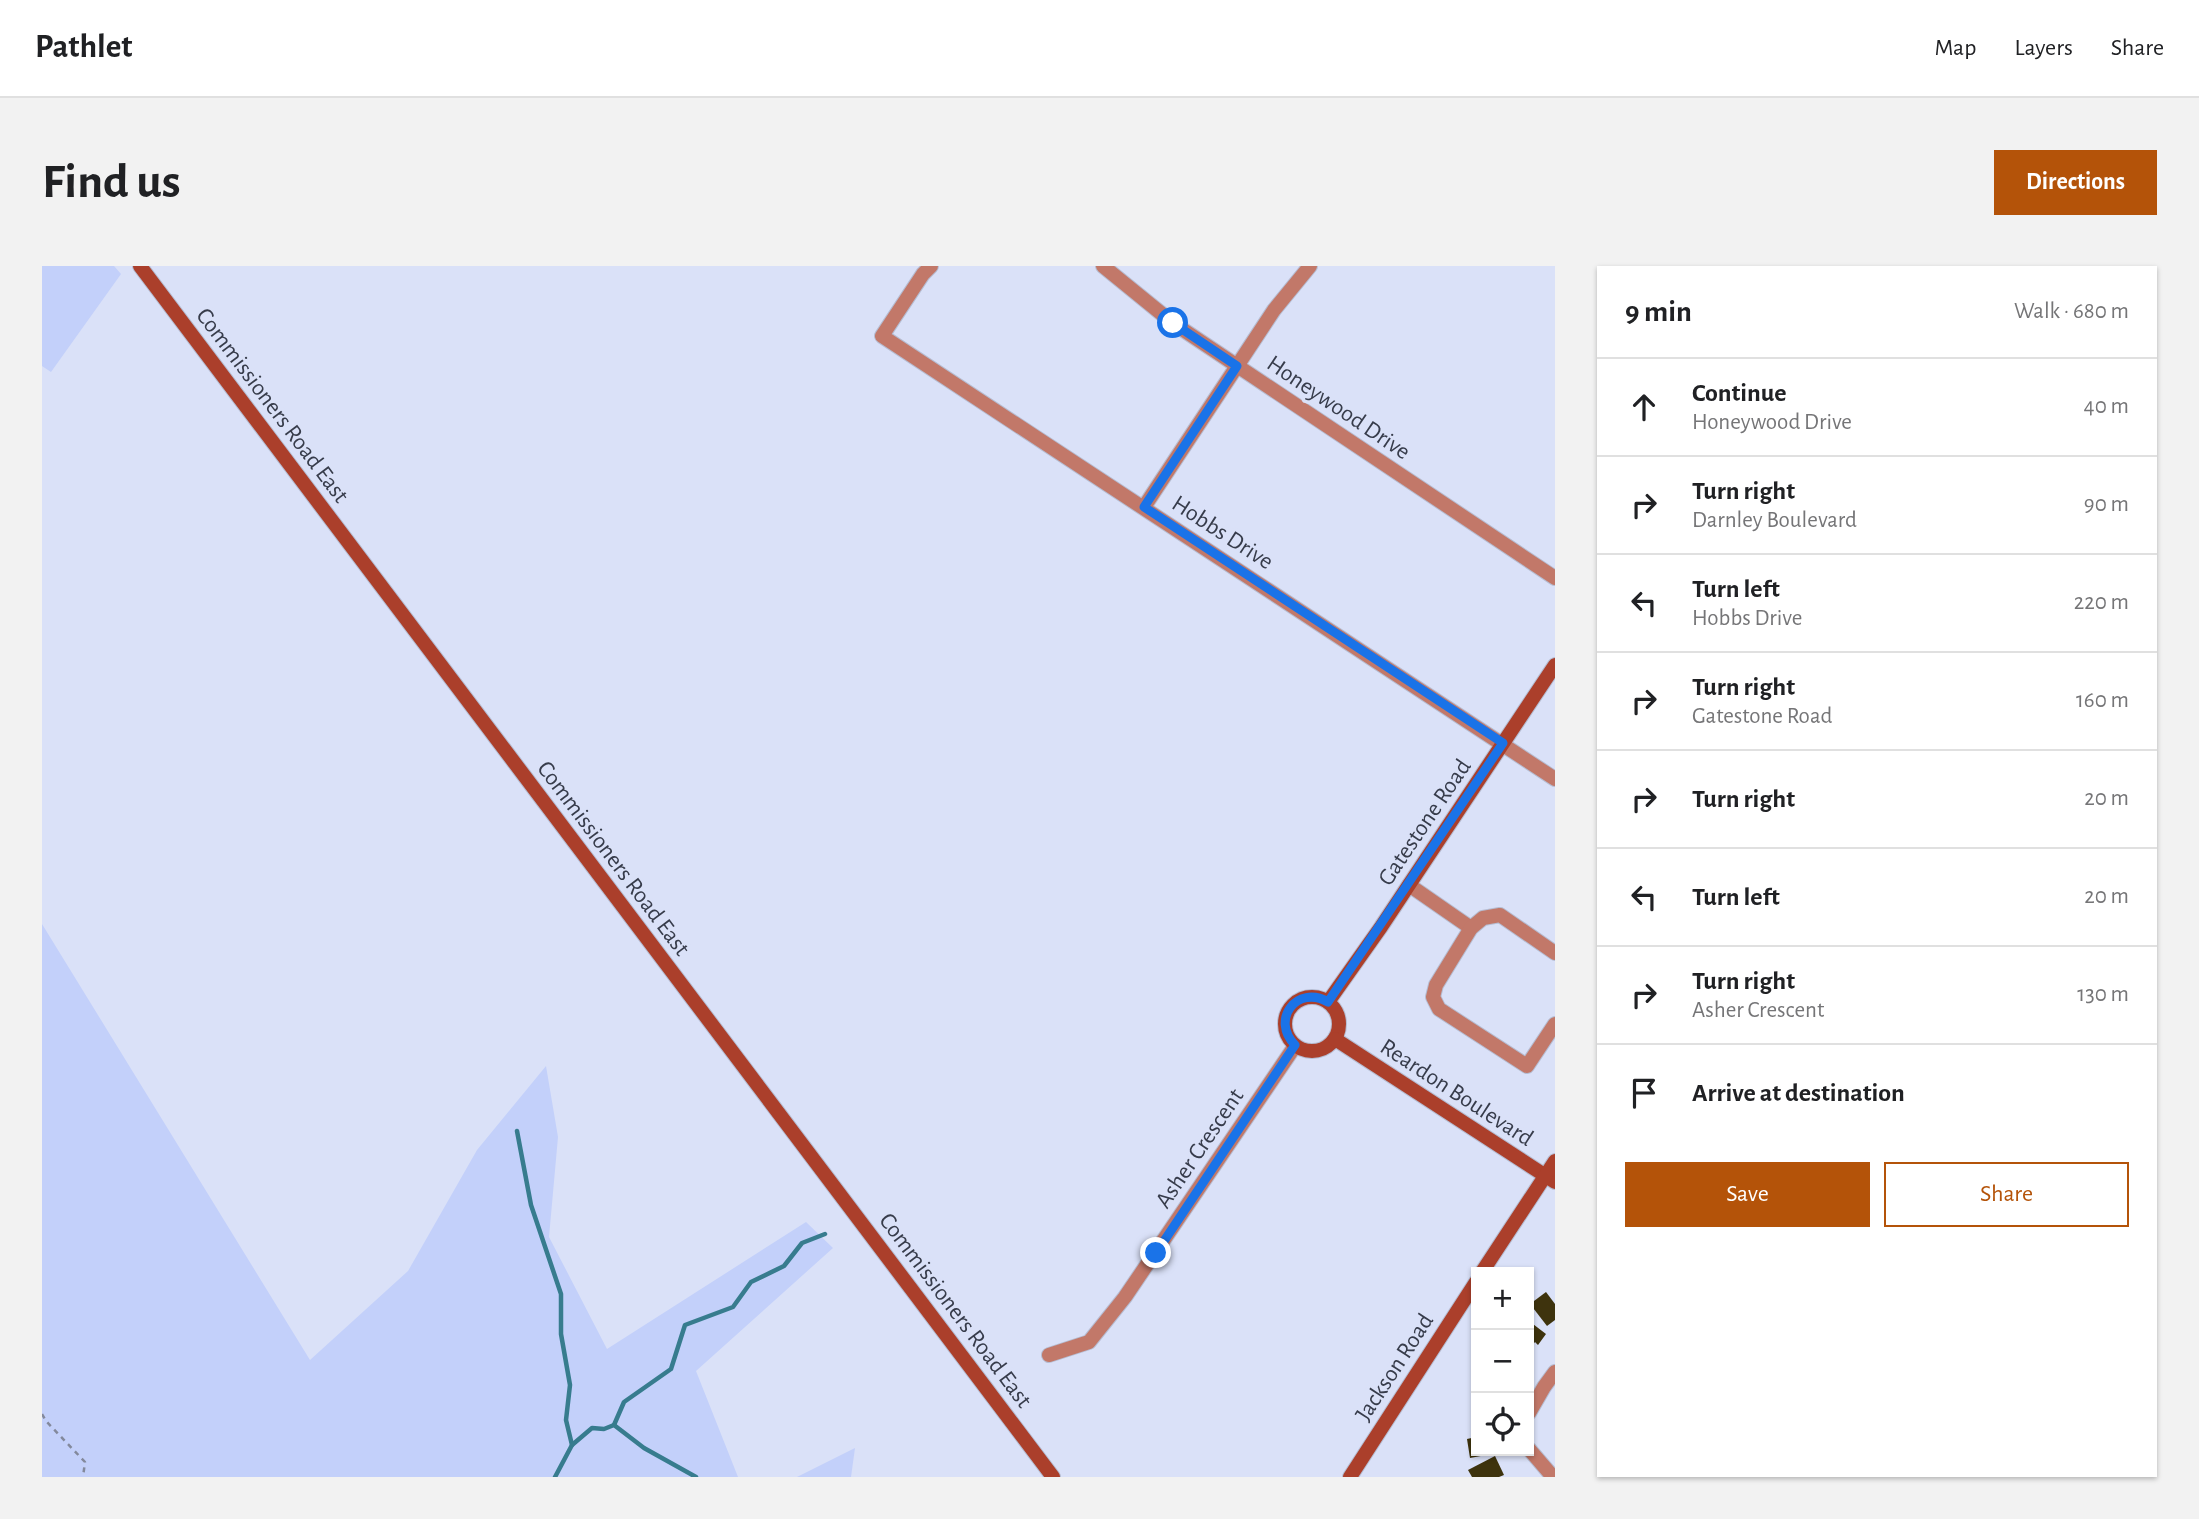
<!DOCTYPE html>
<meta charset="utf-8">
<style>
:root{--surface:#fff;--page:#f2f2f2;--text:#202124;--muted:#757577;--line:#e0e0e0;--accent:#b45309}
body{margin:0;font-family:"Alegreya Sans",sans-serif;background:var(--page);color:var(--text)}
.controls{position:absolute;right:21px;bottom:21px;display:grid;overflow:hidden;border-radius:0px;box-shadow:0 2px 5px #0004}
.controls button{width:63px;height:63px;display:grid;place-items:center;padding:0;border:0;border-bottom:2px solid var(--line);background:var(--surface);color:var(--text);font:35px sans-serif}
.stop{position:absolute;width:21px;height:21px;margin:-16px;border:5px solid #1a73e8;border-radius:50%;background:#fff}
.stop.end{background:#1a73e8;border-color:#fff;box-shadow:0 2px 7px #0008}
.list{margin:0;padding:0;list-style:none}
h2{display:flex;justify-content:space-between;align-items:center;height:91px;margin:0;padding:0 28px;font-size:30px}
h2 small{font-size:23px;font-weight:400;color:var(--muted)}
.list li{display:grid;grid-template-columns:46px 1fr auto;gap:21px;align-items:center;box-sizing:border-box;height:98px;padding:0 28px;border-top:2px solid var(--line)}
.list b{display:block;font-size:26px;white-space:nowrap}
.list p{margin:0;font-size:23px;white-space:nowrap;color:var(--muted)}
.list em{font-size:23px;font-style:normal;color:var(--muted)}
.actions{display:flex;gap:14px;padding:21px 28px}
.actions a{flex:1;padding:16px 0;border:2px solid var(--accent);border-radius:0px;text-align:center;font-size:24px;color:var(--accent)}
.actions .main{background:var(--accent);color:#fff}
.icon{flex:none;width:38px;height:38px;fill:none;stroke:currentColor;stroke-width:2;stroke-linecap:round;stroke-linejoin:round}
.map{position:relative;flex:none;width:1513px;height:1211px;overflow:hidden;border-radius:0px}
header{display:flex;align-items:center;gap:42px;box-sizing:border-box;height:98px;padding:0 35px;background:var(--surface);border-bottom:2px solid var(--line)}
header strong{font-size:33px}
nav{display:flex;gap:38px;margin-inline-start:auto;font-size:24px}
.intro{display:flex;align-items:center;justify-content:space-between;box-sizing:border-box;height:168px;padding:0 42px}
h1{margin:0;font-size:49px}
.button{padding:18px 32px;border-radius:0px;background:var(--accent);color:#fff;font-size:24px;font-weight:700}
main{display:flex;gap:42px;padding:0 42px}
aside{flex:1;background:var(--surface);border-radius:0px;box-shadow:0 2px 5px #0004}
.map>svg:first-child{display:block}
</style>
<header>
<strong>Pathlet</strong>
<nav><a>Map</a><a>Layers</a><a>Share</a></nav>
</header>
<div class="intro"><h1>Find us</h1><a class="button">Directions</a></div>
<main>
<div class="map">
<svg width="1513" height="1211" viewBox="0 0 1513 1211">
<rect width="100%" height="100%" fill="#dae1f8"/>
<g fill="#c3d0fa">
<polygon points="0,0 72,0 79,8 9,106 0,100"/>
<polygon points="0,658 268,1094 366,1005 435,884 504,800 516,871 507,971 565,1083 764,956 791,982 654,1105 696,1211 0,1211"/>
<polygon points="813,1182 809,1211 755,1211"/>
</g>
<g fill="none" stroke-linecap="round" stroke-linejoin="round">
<g stroke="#377c8e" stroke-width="4.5">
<polyline points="475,865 489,939 519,1028 519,1068 528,1119 524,1154 530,1179"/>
<polyline points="572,1159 582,1136 629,1103 643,1059 691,1041 709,1016 742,1000 760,977 783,968"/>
<polyline points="513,1211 530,1179 550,1162 562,1163 572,1159 602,1182 654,1211"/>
</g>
</g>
<g fill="#3e330d">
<polygon points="1504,1026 1513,1038 1513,1054 1505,1060 1488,1038"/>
<polygon points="1487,1055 1504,1068 1496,1079 1493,1076 1489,1081 1487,1080"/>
<polygon points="1434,1171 1434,1185 1455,1185 1455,1187 1428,1192 1425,1173"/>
<polygon points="1453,1190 1462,1209 1457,1211 1430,1211 1426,1204"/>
</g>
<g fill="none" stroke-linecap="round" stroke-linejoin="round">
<defs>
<g id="street">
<polyline points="889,0 881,8 840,70 1513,513"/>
<polyline points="1061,0 1131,57 1513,312"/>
<polyline points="1102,241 1232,44 1268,0"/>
<polyline points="1367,619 1429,662"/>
<polyline points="1513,687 1458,649 1441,652 1429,662 1394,719 1391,731 1397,743 1485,800 1513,758"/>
<polyline points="1007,1089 1047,1076 1083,1031 1253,780"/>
<polyline points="1487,1147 1502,1121 1513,1106"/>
<polyline points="1487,1183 1511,1211"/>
</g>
<g id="secondary">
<polyline points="98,0 1011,1211"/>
<circle cx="1270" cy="758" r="27"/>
<polyline points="1286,736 1339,661 1513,399"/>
<polyline points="1293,773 1513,916"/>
<polyline points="1440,1006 1513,895"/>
<polyline points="1308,1211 1434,1016"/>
</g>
</defs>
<use href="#street" stroke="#b6bdd2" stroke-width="16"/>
<use href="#secondary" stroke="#b6bdd2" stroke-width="16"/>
<polyline stroke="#83899c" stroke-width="2.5" stroke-dasharray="5 5" stroke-linecap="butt" points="0,1148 4,1155 43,1196 41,1211"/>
<use href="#street" stroke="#c27869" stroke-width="14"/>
<use href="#secondary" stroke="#ab3f2b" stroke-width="14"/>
</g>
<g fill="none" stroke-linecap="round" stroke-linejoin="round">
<path stroke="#1a73e8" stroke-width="9" d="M1114,987L1253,779C1228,754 1255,718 1286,736L1461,477L1102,241L1195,100L1131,57"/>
</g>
<g text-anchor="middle" stroke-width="7" stroke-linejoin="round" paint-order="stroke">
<g font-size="24" fill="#373c4b" stroke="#dae1f8">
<text transform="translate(231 139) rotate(53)" y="8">Commissioners Road East</text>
<text transform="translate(1297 141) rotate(34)" y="8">Honeywood Drive</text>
<text transform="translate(1181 266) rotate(33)" y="8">Hobbs Drive</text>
<text transform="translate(1382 556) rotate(-56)" y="8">Gatestone Road</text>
<text transform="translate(572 592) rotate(53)" y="8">Commissioners Road East</text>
<text transform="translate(1415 826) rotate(33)" y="8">Reardon Boulevard</text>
<text transform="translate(1157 882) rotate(-56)" y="8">Asher Crescent</text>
<text transform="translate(914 1044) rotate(53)" y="8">Commissioners Road East</text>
<text transform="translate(1352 1101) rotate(-57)" y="8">Jackson Road</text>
</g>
</g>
</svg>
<div class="controls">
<button>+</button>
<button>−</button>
<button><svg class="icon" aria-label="locate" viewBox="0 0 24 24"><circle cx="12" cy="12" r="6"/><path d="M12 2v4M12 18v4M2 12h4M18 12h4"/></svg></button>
</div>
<div class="stop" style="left:1131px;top:57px"></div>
<div class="stop end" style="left:1114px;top:987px"></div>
</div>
<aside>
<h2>9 min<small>Walk · 680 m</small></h2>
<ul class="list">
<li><svg class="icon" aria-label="ahead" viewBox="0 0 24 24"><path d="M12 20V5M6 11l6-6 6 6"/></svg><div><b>Continue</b><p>Honeywood Drive</p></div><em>40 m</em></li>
<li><svg class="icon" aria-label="right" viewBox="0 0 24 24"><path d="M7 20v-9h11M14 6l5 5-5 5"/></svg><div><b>Turn right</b><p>Darnley Boulevard</p></div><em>90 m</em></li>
<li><svg class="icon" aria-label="left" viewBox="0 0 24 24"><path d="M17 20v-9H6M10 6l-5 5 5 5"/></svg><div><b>Turn left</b><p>Hobbs Drive</p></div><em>220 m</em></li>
<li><svg class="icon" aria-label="right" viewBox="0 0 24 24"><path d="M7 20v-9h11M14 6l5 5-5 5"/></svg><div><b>Turn right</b><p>Gatestone Road</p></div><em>160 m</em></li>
<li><svg class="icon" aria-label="right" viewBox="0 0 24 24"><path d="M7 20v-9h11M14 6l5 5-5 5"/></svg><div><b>Turn right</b></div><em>20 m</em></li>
<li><svg class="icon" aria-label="left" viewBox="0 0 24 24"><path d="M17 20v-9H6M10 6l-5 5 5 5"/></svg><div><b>Turn left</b></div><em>20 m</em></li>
<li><svg class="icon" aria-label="right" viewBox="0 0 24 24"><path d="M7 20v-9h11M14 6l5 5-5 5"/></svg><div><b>Turn right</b><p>Asher Crescent</p></div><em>130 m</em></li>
<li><svg class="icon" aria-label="arrive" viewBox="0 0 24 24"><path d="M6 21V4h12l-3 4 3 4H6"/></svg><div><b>Arrive at destination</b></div></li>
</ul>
<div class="actions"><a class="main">Save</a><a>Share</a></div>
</aside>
</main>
